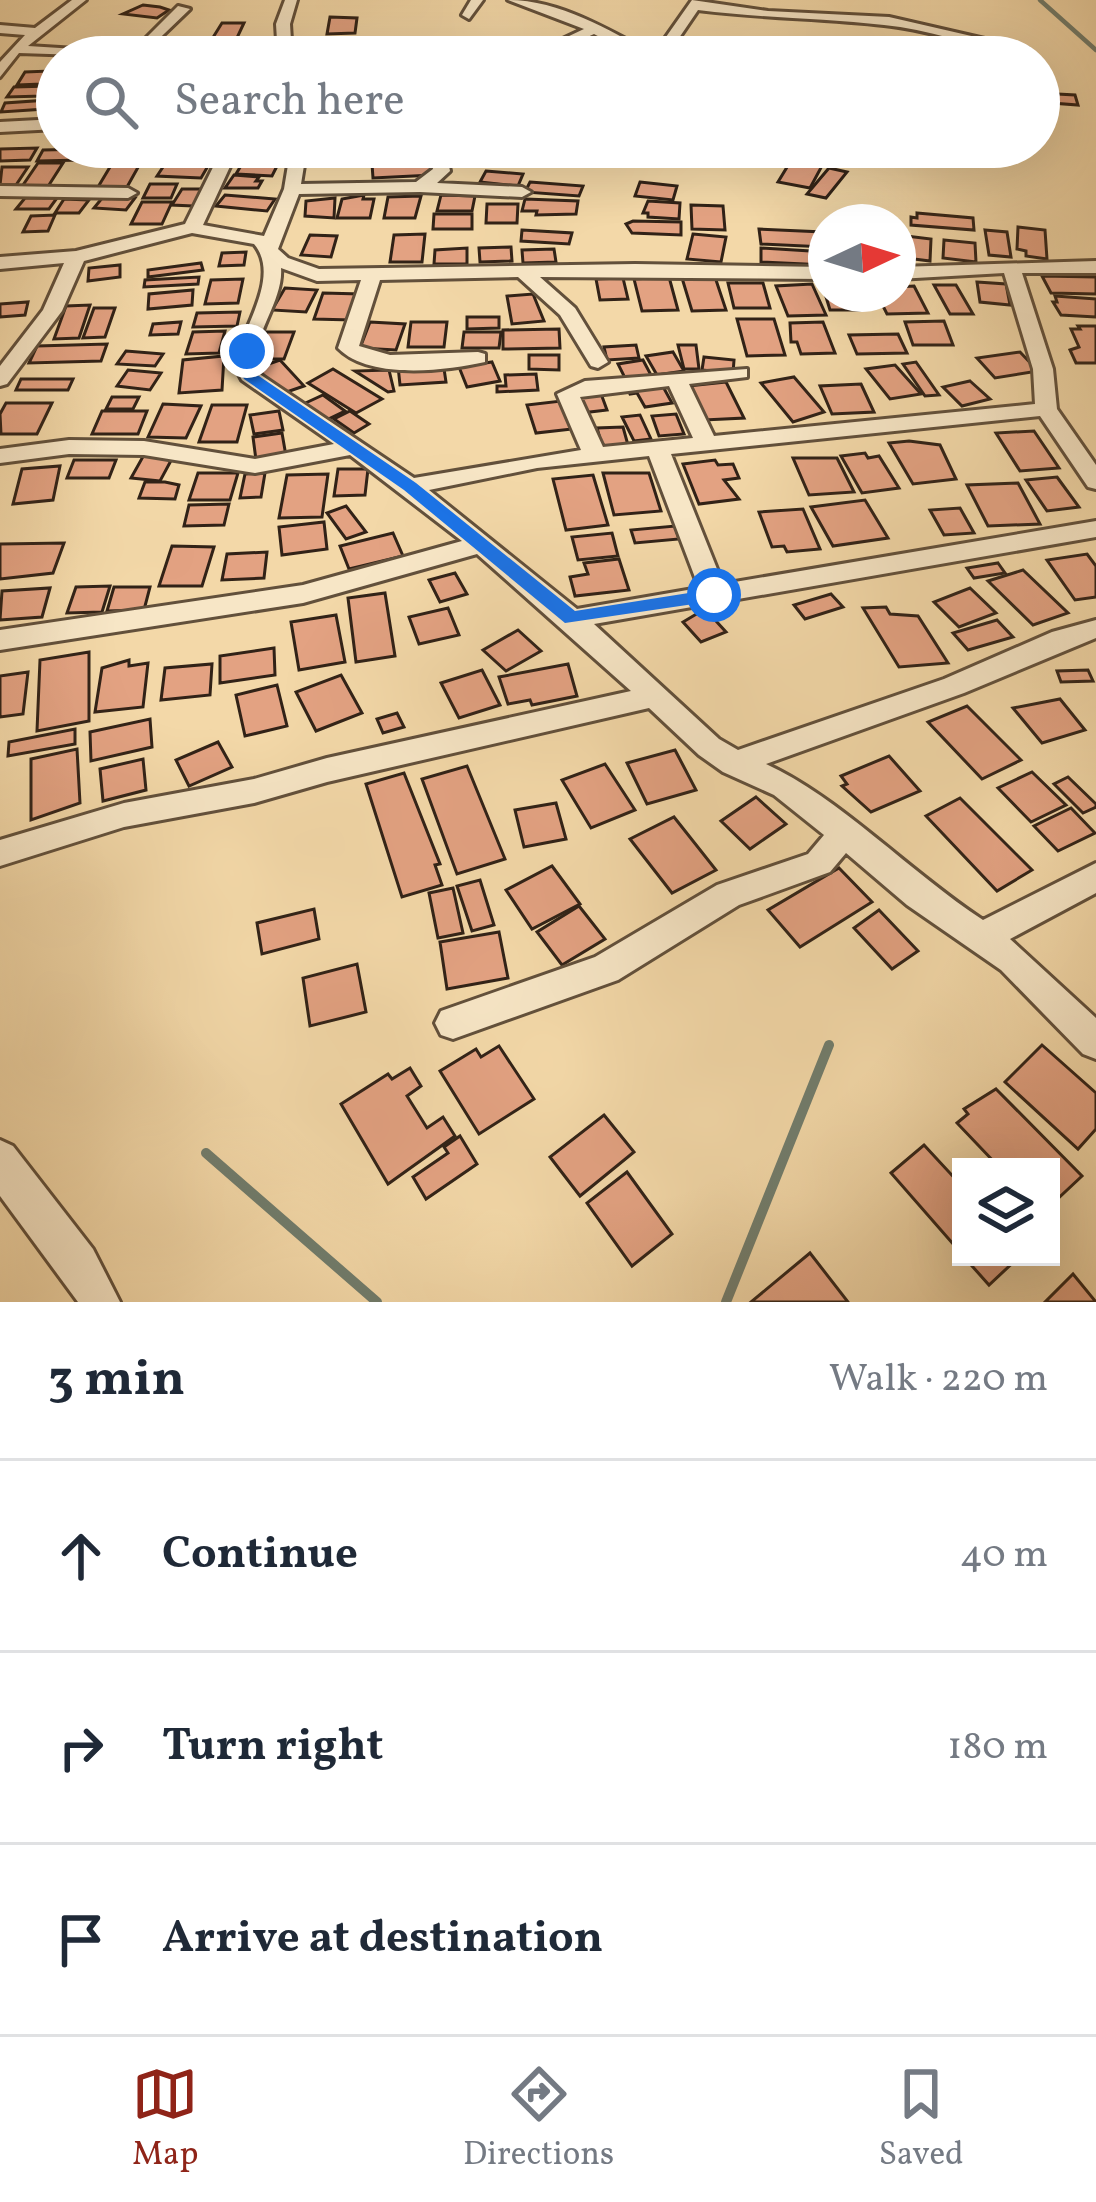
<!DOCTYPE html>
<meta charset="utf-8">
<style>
:root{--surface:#fff;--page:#f6f6f7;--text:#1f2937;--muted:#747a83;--line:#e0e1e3;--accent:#8f2418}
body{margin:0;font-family:Vollkorn,serif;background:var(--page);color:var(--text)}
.controls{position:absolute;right:36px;bottom:36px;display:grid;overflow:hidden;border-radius:0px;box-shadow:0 12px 48px #0002}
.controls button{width:108px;height:108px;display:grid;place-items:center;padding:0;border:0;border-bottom:3px solid var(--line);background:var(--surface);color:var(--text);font:60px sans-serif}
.compass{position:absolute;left:808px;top:204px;width:108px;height:108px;border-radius:50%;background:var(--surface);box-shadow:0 12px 48px #0002;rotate:86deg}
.stop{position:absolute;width:36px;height:36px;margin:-27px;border:9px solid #1a73e8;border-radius:50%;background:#fff}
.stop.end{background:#1a73e8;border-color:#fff;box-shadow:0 3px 12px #0008}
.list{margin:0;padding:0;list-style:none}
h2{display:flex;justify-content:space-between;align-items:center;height:156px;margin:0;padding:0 48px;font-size:51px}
h2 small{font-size:39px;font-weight:400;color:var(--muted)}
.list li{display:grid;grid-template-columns:78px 1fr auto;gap:36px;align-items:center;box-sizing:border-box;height:192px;padding:0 48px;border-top:3px solid var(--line)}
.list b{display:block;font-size:45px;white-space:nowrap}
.list em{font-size:39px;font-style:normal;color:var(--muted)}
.icon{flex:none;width:66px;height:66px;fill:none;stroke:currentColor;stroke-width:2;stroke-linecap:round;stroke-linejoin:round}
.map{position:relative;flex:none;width:1096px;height:1302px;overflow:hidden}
.search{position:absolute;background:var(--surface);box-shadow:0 12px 48px #0002;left:36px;right:36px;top:36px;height:132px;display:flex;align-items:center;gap:30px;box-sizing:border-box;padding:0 42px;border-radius:66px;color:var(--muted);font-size:45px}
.sheet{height:732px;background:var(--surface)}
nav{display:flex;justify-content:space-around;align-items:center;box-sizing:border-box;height:168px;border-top:3px solid var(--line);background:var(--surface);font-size:33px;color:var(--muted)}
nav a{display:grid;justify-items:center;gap:6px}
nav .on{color:var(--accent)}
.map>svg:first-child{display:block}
</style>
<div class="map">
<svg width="1096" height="1302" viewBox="0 0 1096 1302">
<rect width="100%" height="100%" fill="#f3d8a8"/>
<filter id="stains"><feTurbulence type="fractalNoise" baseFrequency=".00167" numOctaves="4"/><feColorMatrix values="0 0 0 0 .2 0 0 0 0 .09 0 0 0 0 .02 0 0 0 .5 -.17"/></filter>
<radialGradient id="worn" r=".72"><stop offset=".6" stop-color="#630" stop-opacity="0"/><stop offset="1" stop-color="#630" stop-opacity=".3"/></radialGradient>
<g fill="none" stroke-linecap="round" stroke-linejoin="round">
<polyline stroke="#717d6d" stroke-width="4.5" points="1040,0 1096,50"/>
<g stroke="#717d6d" stroke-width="10">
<polyline points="206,1153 377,1302"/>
<polyline points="726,1302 829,1045"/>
</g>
</g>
<g fill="#e3a282" stroke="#312217" stroke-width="3">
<polygon points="143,5 160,7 169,10 157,18 123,14"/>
<polygon points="330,17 357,18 355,33 327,34"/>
<polygon points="222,23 244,23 236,40 212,39"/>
<polygon points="576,42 611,49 600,57 565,49"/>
<polygon points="864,48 907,51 907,57 864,57"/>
<polygon points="49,71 42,84 17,85 25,72"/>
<polygon points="50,86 43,96 7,97 14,87"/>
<polygon points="1039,93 1075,95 1078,105 1039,102"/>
<polygon points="49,100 45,109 1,112 5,103"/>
<polygon points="169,147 211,147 203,157 163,155"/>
<polygon points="371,147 427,147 427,158 370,159"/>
<polygon points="37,148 30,160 0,161 0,149"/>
<polygon points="88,149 83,160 37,161 43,150"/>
<polygon points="792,159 823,164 810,188 778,182"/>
<polygon points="431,161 433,175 373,178 372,164"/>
<polygon points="113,162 141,162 127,187 98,187"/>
<polygon points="38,163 63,163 47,188 21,188"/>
<polygon points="165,164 208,166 201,178 157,176"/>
<polygon points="242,164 277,166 272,176 236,174"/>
<polygon points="2,167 28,167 16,185 0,185"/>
<polygon points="829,168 847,172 826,198 807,194"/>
<polygon points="486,171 523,174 518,186 480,182"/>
<polygon points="234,175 259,177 256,181 262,181 258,188 225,188"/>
<polygon points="530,182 583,186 579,196 525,192"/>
<polygon points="640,182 677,186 673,200 635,196"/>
<polygon points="150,184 177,184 171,198 143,198"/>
<polygon points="182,189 203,189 193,206 172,205"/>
<polygon points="225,195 275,199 267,211 216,206"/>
<polygon points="364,195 363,199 374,199 370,218 337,218 342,199"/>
<polygon points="441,195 475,196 472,211 437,211"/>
<polygon points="421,196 415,218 384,218 388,197"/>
<polygon points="103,197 135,198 126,210 94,208"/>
<polygon points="25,198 57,198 49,209 16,209"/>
<polygon points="335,198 334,218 305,216 306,201"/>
<polygon points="64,199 89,200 79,213 55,213"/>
<polygon points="525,199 578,201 576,214 536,215 537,211 522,211"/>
<polygon points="648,201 680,203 679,219 648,217 648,213 643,213"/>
<polygon points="142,202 172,202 162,224 131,224"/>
<polygon points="487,204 518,204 517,223 486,223"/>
<polygon points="691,205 723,206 725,230 692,229"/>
<polygon points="917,213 973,218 974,230 911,225 911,217 917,218"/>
<polygon points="434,214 472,214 472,229 433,229"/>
<polygon points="55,215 48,231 23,232 31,216"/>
<polygon points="633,221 681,222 681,235 632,233 626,224"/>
<polygon points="1018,227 1045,230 1047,259 1026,256 1026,251 1017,249"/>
<polygon points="759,229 823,232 825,247 761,244"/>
<polygon points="522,230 572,233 569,244 521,241"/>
<polygon points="985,230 1007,232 1011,257 989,255"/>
<polygon points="425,234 422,262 390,262 394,235"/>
<polygon points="693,234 726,237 721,262 687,259"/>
<polygon points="310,235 337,236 331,257 301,255"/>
<polygon points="898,235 931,239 930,261 898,257"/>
<polygon points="944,240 975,243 976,262 943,258"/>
<polygon points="511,247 512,261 480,262 479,248"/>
<polygon points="467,248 467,264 434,264 435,250"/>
<polygon points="761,248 826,252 826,265 761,262"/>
<polygon points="554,249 556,262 523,263 522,250"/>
<polygon points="246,252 244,265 219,266 222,253"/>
<polygon points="201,263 203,270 148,277 148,270"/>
<polygon points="120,265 120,277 88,281 89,268"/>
<polygon points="1042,276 1096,277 1096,294 1051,293"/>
<polygon points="199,277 198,284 144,287 145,280"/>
<polygon points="669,277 678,310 642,311 634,279"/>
<polygon points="715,277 726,310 692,311 682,278"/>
<polygon points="623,278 628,299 600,300 596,279"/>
<polygon points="243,279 238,303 205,304 211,280"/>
<polygon points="977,282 1006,284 1010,305 980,302"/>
<polygon points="728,283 763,283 770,308 734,308"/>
<polygon points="812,284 826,315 788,316 776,286"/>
<polygon points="934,285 956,285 973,314 950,314"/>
<polygon points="914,286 928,313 887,314 877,294 898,294 898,287"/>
<polygon points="823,287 826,294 855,294 860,310 830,310"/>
<polygon points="285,288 317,290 306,312 272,310"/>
<polygon points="193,290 192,305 148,309 149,294"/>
<polygon points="323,293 360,294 352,320 314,319"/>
<polygon points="533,294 544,321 512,324 507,296"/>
<polygon points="1055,296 1096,299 1096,317 1061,315 1053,302 1057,302"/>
<polygon points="28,302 25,315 0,317 0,304"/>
<polygon points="90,305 79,338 54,339 66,306"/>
<polygon points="94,308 115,308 105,337 83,338"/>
<polygon points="240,312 237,326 193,327 197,313"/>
<polygon points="467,317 499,317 499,328 467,329"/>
<polygon points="737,319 774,319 785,355 747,356"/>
<polygon points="944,321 953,345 913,345 905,322"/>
<polygon points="181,322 178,334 150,335 153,324"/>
<polygon points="370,322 405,324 396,350 360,348"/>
<polygon points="411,322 447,322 444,347 408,347"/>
<polygon points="823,322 835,353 801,354 797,342 791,342 790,323"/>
<polygon points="1078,326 1096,326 1096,363 1076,363 1070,350 1079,347 1071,329 1080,329"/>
<polygon points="559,329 560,348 503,349 503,330"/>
<polygon points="225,331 219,353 186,354 193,332"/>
<polygon points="267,332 294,332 284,359 256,359"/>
<polygon points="464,332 501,332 499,348 462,348"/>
<polygon points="898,334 907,353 857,354 849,335"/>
<polygon points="107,344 101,361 29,363 37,346"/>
<polygon points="636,345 639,358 607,360 604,347"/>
<polygon points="678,345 696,345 699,369 684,369"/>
<polygon points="126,351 163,354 155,366 117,364"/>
<polygon points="673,352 684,371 657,375 646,356"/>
<polygon points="1020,352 1038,371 995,378 977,358"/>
<polygon points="529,355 559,355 559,370 529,369"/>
<polygon points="224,356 222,390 179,393 183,360"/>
<polygon points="704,357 734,360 733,373 702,370"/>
<polygon points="280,360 304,386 281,394 257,368"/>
<polygon points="643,360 652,377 626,380 618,364"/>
<polygon points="443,362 446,382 400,385 398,366"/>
<polygon points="492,362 500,381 467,387 459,367"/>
<polygon points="916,362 939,395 925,396 903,364"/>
<polygon points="895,365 921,394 890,399 866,369"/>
<polygon points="333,369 382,399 356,413 308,383"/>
<polygon points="128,370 161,373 150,390 117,386"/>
<polygon points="389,370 394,391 388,392 355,371"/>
<polygon points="536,374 538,390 497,392 497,386 506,386 505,375"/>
<polygon points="794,377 824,412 793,422 761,383"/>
<polygon points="21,379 73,379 68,390 16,390"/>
<polygon points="970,381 990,399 962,406 943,387"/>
<polygon points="726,382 744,418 704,420 688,386"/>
<polygon points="661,383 672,403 645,407 637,393 630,394 627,388"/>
<polygon points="861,384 874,412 832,414 820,386"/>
<polygon points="600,391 607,410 581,413 574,394"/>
<polygon points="323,395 345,411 320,423 299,406"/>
<polygon points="112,397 139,397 133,409 106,409"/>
<polygon points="561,401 572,429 536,433 527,405"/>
<polygon points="6,403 52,403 37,434 1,434 0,414"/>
<polygon points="163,404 201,406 186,438 148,437"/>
<polygon points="212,405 247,405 237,442 199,442"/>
<polygon points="102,411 147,411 138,434 92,434"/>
<polygon points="279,411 283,430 254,434 250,415"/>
<polygon points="350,411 369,424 354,433 334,419"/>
<polygon points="676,414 684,434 659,436 652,416"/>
<polygon points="640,415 651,439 634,441 622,417"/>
<polygon points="623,427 628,445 595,447 593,436 599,435 597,428"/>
<polygon points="1034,431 1059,468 1020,471 996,433"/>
<polygon points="282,433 286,456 256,460 253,437"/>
<polygon points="909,441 940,445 956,479 913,484 889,443"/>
<polygon points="145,453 174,455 160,481 131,478"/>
<polygon points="865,453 868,458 879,456 899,488 862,493 841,456"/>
<polygon points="793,458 837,458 854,492 809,495"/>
<polygon points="74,460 116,460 109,478 67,478"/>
<polygon points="715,460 718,465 733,464 739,478 724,480 739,499 699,504 683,464"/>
<polygon points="60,466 53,500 13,504 22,469"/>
<polygon points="338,469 368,469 365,495 334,496"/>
<polygon points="198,473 238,473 230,500 189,500"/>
<polygon points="265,473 261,497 240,498 245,474"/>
<polygon points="603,473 649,473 661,511 614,515"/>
<polygon points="328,474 322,517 279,518 287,475"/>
<polygon points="593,475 608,525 566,530 553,479"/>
<polygon points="1057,477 1079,507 1047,511 1026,480"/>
<polygon points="145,482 165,482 179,485 175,499 139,498"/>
<polygon points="1018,483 1040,524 988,526 967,485"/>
<polygon points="865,500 888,538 833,546 811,507"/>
<polygon points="229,504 224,525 184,526 189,505"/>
<polygon points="346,506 366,532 346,539 327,513"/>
<polygon points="960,508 974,533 944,535 930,510"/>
<polygon points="803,509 820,549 787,552 784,546 772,547 759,512"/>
<polygon points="324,522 327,549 282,555 279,527"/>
<polygon points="675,526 679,539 635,543 631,530"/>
<polygon points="393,533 403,556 349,569 340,546"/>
<polygon points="612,533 618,556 578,560 572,537"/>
<polygon points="64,543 53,573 0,579 0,544"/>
<polygon points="172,546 214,547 202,586 159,586"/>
<polygon points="267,552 264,578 222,580 227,554"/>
<polygon points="1087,554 1096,566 1096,597 1075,600 1047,560"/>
<polygon points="619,559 629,590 575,596 570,577 588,574 584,563"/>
<polygon points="998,563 1005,573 974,578 967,568"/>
<polygon points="1023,570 1068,613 1033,625 988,581"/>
<polygon points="455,573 467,594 440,602 429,580"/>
<polygon points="110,586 102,612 67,613 76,587"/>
<polygon points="114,587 150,587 144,610 107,611"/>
<polygon points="50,588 42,617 0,620 2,591"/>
<polygon points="970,588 996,613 959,627 934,602"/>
<polygon points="385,593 395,656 356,662 348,598"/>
<polygon points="831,594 843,607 805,619 794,605"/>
<polygon points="886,607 890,614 918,616 948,663 899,667 863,608"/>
<polygon points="448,608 459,635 419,644 409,617"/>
<polygon points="705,609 726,632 701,642 683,622"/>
<polygon points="336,615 345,662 299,670 291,622"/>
<polygon points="997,620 1013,637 968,650 953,633"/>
<polygon points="518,630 541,651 506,671 483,650"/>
<polygon points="274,648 275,675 220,683 220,656"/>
<polygon points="89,652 89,721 37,731 40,660"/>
<polygon points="129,660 129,666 148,663 143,707 95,712 102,668"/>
<polygon points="212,664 210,695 161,700 165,668"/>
<polygon points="568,664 577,696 532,705 530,700 508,704 499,677"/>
<polygon points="482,670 500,705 459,718 441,683"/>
<polygon points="1088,670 1093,681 1061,682 1057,671"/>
<polygon points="28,672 23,714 0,717 0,676"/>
<polygon points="341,675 362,713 316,731 296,692"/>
<polygon points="277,685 287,726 245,736 236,695"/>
<polygon points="1060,699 1085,730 1042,743 1013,708"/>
<polygon points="967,706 1021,760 982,779 928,722"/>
<polygon points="397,713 404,727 383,733 377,719"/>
<polygon points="150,719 152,747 91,761 90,732"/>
<polygon points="75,729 75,744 8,756 9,742"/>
<polygon points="218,742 232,767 189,786 176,760"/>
<polygon points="77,749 80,803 31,820 31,759"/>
<polygon points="675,750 696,790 647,804 627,763"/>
<polygon points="889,756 920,791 871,812 842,786 847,784 841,776"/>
<polygon points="143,759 146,790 103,801 100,769"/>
<polygon points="605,764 635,810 591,828 562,780"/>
<polygon points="467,766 505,859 457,874 422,779"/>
<polygon points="1032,772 1066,805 1031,822 998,788"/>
<polygon points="404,773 440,864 435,865 442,885 402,897 366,784"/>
<polygon points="1068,777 1096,804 1096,807 1083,813 1054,784"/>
<polygon points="756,797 786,824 750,849 721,821"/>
<polygon points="960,798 1032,870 997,891 926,816"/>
<polygon points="556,803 566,839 524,847 515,810"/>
<polygon points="1071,808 1095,833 1058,851 1034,826"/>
<polygon points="674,817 716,870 672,893 630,839"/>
<polygon points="552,866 580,904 532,929 506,890"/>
<polygon points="839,868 872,902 800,947 768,910"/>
<polygon points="480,880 494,925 472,931 457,886"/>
<polygon points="453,888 463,933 438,938 429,893"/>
<polygon points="579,906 605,939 562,965 537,932"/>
<polygon points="314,909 319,939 262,954 257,923"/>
<polygon points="879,910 918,951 892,969 854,928"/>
<polygon points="499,932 508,978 447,989 440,942"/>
<polygon points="357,964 366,1012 310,1026 303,978"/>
<polygon points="1042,1045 1096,1093 1096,1129 1078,1149 1005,1082"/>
<polygon points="499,1046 534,1099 479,1134 440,1071 476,1049 481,1057"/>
<polygon points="410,1068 421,1086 407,1096 427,1128 443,1117 455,1136 388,1184 341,1104 388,1074 392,1079"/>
<polygon points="996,1089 1082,1176 1051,1205 1051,1167 999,1167 957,1123 968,1114 964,1109"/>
<polygon points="604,1115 634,1152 580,1196 550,1157"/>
<polygon points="460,1136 477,1164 426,1199 413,1177 448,1153 444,1147"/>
<polygon points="924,1145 961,1185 961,1253 891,1173"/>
<polygon points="627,1172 672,1234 632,1266 587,1203"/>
<polygon points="810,1253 848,1302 751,1302"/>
<polygon points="964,1257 1019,1257 989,1285"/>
<polygon points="1073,1274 1096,1302 1045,1302"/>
</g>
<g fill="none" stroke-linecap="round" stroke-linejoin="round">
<defs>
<g id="minor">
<polygon points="72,0 86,0 28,46 124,52 145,39 178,6 190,9 140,57 19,53 0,77 0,62 25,35 0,33 0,25 35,28"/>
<polygon points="285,0 297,0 290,24 292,57 278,57 276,24"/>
<polygon points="471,0 483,0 469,19 462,15"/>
<path d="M508,0C560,0 608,30 654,54L692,0L768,11L889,17L1028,49L1021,53C974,47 928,29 884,25C822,18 760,18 698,10L666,57H638L594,34L555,52L550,45L584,29Z"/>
<polygon points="57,119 57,129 0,132 0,122"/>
<path d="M223,147H239L203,225L264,236L284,189L291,147H307L301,184L416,182L433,169L429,147H445L450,171L437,183L522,187L531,192L522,197L420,192L299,194L278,249L288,258L319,269L635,264L826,267V279L540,277L575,308L608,362L598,368L591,366L560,315L518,277L380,280L359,346L390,355L478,352L485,354V362C445,371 369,380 338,348L361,280L317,281L281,268C284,303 247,340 258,373L414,478L581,450L557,394L585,381L747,369V377L689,384L714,436L1035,404L1033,369L1004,273L898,279V267L1096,261V273H1022L1053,369L1057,409L1096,465V489L1088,487L1040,416L671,454L723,584L1096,521V537L594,624L719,739L738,750L944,679L1052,632L1096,620V638L964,693L766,764C839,797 912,874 983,920L1096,863V893L1010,939L1096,1018V1059L1083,1054L1001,970L907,905L846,853L830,872L739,905L618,980L453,1039L441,1035L435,1023L441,1011L595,957L717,885L808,854L824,835L774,795L723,772L699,755L649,708L327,782L254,803L124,827L0,866V840L124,803L254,779L327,758L631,691L477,554L303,603L0,650V630L303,585L462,541L350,455L255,473L144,455L69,454L0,463V449L69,440L144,441L255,459L334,444L242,380L234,365C241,330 282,277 254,244L192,233L84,261L62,311L7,384L0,386V366L43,310L64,263L0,269V257L76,251L185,224ZM669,386L693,438L603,447L580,397ZM649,456L699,588L577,609L429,490L537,468Z"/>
<polygon points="769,147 799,147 836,158 828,163"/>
<polygon points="0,186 128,188 137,193 128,198 0,196"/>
<polygon points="0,1140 13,1146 93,1249 120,1302 78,1302 0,1196"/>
</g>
</defs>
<use href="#minor" stroke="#62503b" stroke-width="6"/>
<use href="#minor" fill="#f7e6c6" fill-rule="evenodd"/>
</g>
<polygon fill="#1a73e8" points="242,348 255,351 256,374 416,483 575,611 714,589 723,595 714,601 565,623 404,490 244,379 237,365"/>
<rect width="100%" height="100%" filter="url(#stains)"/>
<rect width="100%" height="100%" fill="url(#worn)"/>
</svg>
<div class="controls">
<button><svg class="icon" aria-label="layers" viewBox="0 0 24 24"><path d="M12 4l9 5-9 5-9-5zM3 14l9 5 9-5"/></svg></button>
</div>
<svg class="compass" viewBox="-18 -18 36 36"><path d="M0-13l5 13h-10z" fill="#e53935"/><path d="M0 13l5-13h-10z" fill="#747a83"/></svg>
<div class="stop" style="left:714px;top:595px"></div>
<div class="stop end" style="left:247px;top:351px"></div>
<div class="search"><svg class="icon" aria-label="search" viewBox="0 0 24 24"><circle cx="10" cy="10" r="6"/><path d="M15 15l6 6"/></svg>Search here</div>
</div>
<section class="sheet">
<h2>3 min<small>Walk · 220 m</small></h2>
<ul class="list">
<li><svg class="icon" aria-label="ahead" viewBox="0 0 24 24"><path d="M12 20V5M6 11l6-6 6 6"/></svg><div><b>Continue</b></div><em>40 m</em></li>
<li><svg class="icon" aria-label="right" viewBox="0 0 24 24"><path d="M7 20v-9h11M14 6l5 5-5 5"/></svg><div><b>Turn right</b></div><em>180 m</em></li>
<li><svg class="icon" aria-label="arrive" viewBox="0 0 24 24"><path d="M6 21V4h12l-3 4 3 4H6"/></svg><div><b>Arrive at destination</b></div></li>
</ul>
</section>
<nav>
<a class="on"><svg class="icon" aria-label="map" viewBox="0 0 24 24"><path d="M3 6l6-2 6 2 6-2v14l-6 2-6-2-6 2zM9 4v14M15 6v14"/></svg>Map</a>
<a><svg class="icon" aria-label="directions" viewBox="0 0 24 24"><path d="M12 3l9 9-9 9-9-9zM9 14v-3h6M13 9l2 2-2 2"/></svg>Directions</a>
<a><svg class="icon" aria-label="saved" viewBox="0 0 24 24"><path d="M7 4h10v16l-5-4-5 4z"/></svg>Saved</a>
</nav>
